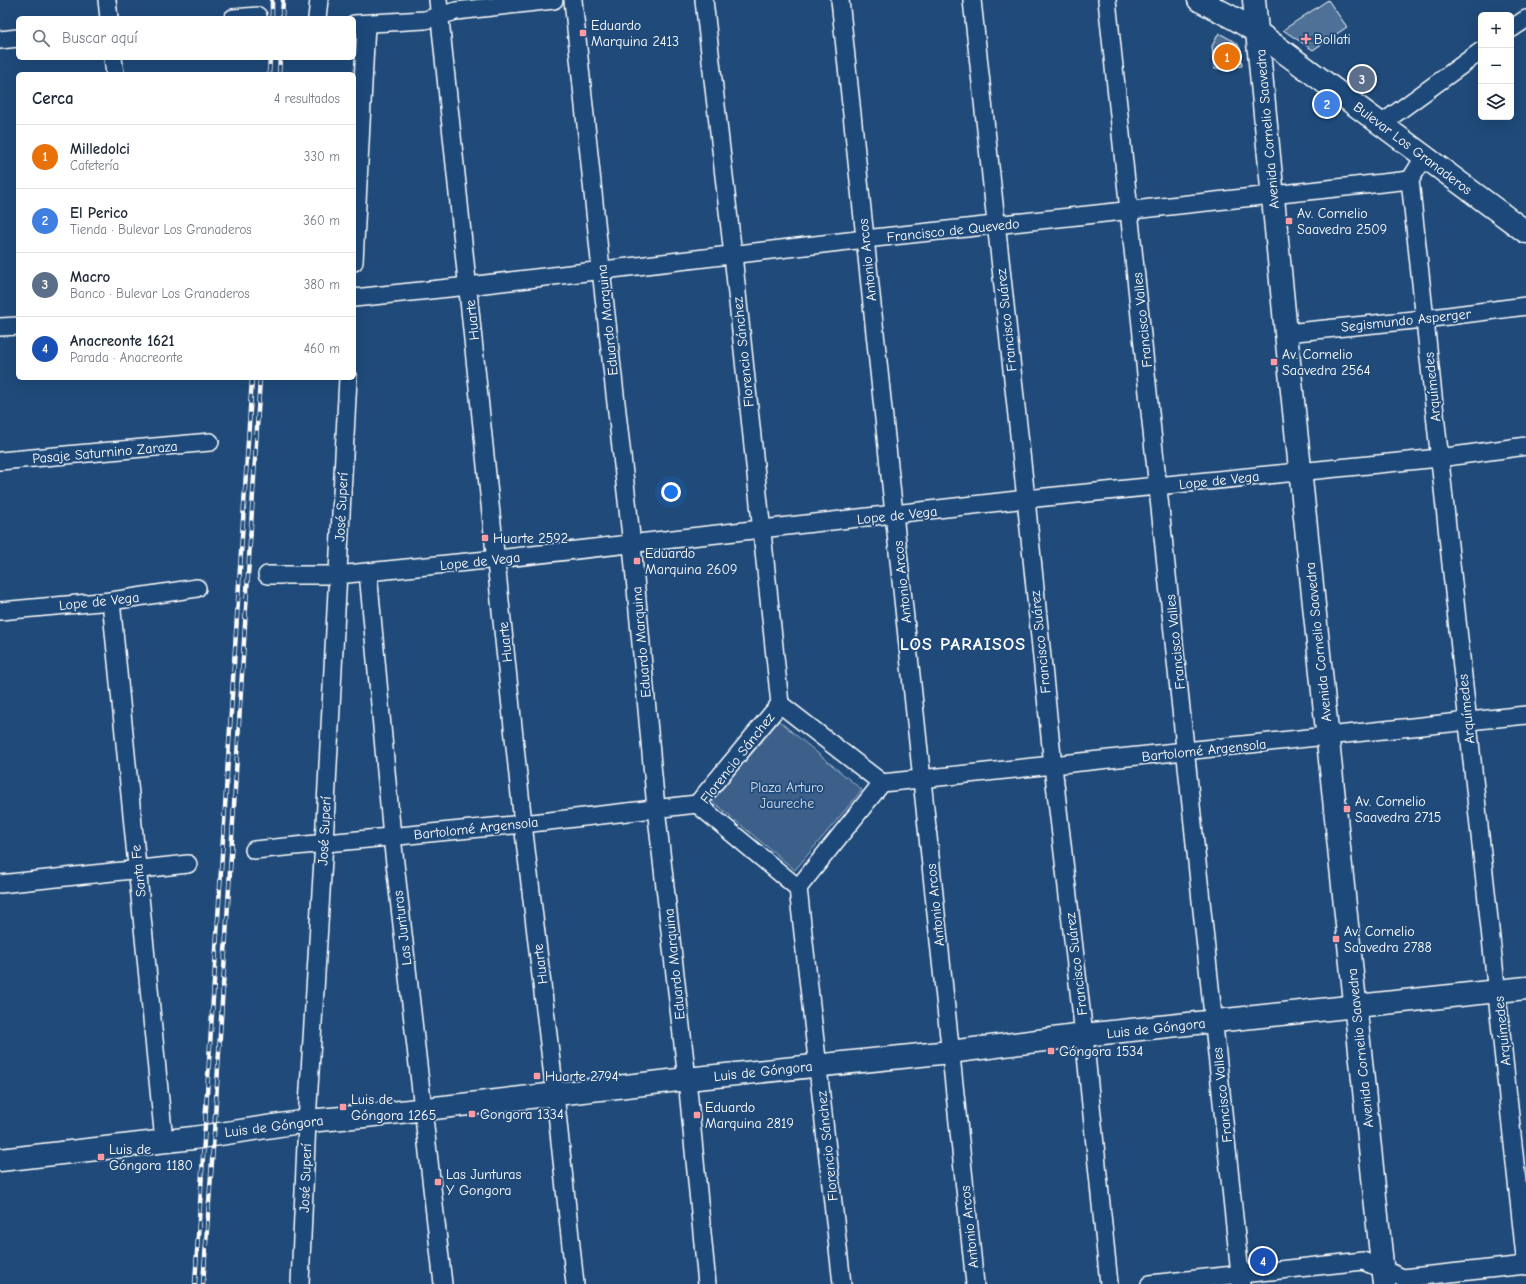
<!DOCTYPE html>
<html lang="es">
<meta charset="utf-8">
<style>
:root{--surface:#fff;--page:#f2f2f3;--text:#1f2937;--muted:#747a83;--line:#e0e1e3;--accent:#1a73e8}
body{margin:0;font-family:"Comic Neue",sans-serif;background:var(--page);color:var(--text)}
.controls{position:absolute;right:12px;top:12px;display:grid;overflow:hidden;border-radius:6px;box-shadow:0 4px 16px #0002}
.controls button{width:36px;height:36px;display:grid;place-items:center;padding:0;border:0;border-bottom:1px solid var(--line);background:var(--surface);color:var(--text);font:20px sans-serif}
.you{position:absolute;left:671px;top:492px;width:14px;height:14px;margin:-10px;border:3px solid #fff;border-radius:50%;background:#1a73e8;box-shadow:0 0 0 6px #1a73e833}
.badge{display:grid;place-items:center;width:26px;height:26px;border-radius:50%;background:var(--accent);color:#fff;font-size:13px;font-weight:700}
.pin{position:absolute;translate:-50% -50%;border:2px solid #fff;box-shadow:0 1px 4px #0006}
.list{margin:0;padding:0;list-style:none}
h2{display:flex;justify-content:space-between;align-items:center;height:52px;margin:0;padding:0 16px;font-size:17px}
h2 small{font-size:13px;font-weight:400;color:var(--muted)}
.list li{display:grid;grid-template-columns:26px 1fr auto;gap:12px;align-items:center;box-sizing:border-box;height:64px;padding:0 16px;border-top:1px solid var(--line)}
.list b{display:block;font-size:15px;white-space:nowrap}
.list p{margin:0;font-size:13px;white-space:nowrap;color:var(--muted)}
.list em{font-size:13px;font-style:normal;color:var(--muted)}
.icon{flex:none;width:22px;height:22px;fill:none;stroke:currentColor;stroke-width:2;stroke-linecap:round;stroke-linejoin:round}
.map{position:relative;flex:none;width:1526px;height:1284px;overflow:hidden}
.search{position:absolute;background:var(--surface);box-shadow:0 4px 16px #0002;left:16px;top:16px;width:340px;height:44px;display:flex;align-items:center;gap:10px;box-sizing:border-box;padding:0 14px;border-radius:6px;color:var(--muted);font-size:15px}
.panel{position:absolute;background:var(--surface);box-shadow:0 4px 16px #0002;left:16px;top:72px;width:340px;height:308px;border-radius:6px}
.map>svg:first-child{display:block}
</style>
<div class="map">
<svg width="1526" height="1284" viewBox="0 0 1526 1284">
<rect width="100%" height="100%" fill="#1f4a7a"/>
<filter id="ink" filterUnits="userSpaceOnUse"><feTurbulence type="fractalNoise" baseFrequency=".025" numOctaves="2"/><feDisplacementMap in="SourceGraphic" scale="8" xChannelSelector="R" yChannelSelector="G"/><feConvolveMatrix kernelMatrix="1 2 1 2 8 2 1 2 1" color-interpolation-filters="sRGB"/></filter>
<g filter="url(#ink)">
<polygon fill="#3c618b" stroke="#9eb0c5" points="779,721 862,790 795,870 712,801"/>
<g fill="#507197" stroke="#fff">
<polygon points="1328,0 1347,27 1313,50 1283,30"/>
<polygon points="1219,33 1237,43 1240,48 1242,66 1214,69 1212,46"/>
</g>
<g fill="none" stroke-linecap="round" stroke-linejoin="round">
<defs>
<g id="minor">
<polyline points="107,0 109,18"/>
<polyline points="438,0 523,824 555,1094 575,1284"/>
<polyline points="573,0 601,270 632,545 656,808 687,1079 707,1284"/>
<polyline points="840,0 975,1284"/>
<polyline points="972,0 1026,499 1053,766 1084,1035 1109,1284"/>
<polyline points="1107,0 1241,1284"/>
<polyline points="233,18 258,16"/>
<polyline points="317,18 319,0"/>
<polyline points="354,24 425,20 456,11 554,0"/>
<polyline points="1511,29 1526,19"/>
<polyline points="0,40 18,38"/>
<polyline points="113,58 115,74"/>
<polyline points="1381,124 1481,51"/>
<polyline points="1425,156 1410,180 1526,1266"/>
<polyline points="354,262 366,24"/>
<polyline points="354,298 468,286 865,239 1410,180"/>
<polyline points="0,327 18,326"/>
<polyline points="1286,333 1424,319 1526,306"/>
<polyline points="0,461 210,442"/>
<polyline points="368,572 392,837 443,1284"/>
<polyline points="267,575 337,575 497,559 1026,499 1439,458 1526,446"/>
<polyline points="111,601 164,1141"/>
<polyline points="0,611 111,601 197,588"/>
<polyline points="780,704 882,783"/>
<polyline points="882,783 1526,715"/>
<polyline points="697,804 780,704 733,255 704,0"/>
<polyline points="697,804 798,888 842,1284"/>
<polyline points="254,850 523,824 697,804"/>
<polyline points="0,884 188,864"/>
<polyline points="798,888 882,783"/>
<polyline points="300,1284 307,1121 324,843 348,378"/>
<polyline points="1150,1284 1363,1261 1403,1278 1526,1265"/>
</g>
<g id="major">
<polyline points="1199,0 1237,20 1257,32 1526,232"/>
<polyline points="1254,0 1286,333 1384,1284"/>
<polyline points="0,1160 193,1138 307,1121 365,1116 687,1079 950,1052 1084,1035 1526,988"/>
</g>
</defs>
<use href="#minor" stroke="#fff" stroke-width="20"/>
<use href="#major" stroke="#fff" stroke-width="25"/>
<use href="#minor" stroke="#1f4a7a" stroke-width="17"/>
<use href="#major" stroke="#1f4a7a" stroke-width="22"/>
<defs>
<g id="rail">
<polyline points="272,18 272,0"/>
<polyline points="282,18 283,0"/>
<polyline points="269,74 270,58"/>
<polyline points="279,74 280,58"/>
<polyline points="195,1284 252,378"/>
<polyline points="203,1284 214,1134 260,378"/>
</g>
</defs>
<use href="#rail" stroke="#fff" stroke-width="4.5"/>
<use href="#rail" stroke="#1f4a7a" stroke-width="3" stroke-dasharray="9" stroke-linecap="butt"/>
</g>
</g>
<g fill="#ff9aa2" stroke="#1f4a7a" stroke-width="1.5">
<rect x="579" y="29" width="8" height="8" rx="2"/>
<path d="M1304 33h4v4h4v4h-4v4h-4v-4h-4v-4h4z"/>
<rect x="1285" y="217" width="8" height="8" rx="2"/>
<rect x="1270" y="358" width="8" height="8" rx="2"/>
<rect x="481" y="534" width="8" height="8" rx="2"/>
<rect x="633" y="557" width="8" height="8" rx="2"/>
<rect x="1343" y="805" width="8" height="8" rx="2"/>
<rect x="1332" y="935" width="8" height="8" rx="2"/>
<rect x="1047" y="1047" width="8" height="8" rx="2"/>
<rect x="533" y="1072" width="8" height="8" rx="2"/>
<rect x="339" y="1103" width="8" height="8" rx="2"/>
<rect x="468" y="1110" width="8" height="8" rx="2"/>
<rect x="693" y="1111" width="8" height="8" rx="2"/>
<rect x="97" y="1153" width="8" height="8" rx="2"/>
<rect x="434" y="1178" width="8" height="8" rx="2"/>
</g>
<g text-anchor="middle" stroke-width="3.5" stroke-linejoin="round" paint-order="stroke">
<g font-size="14" fill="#fff" stroke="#1f4a7a" text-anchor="start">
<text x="591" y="30">Eduardo<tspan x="591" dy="16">Marquina 2413</tspan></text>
<text x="1314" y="44">Bollati</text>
<text x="1297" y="218">Av. Cornelio<tspan x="1297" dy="16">Saavedra 2509</tspan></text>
<text x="1282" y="359">Av. Cornelio<tspan x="1282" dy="16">Saavedra 2564</tspan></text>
<text x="493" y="543">Huarte 2592</text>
<text x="645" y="558">Eduardo<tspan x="645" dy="16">Marquina 2609</tspan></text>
<text x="1355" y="806">Av. Cornelio<tspan x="1355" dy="16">Saavedra 2715</tspan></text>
<text x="1344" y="936">Av. Cornelio<tspan x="1344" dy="16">Saavedra 2788</tspan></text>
<text x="1059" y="1056">Góngora 1534</text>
<text x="545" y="1081">Huarte 2794</text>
<text x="351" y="1104">Luis de<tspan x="351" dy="16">Góngora 1265</tspan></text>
<text x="705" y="1112">Eduardo<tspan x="705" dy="16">Marquina 2819</tspan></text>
<text x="480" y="1119">Gongora 1334</text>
<text x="109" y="1154">Luis de<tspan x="109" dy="16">Góngora 1180</tspan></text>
<text x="446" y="1179">Las Junturas<tspan x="446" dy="16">Y Gongora</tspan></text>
</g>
<g font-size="14" fill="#fff" stroke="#1f4a7a">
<text transform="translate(1267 129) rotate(-95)" y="5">Avenida Cornelio Saavedra</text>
<text transform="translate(1413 148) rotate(37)" y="5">Bulevar Los Granaderos</text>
<text transform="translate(953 230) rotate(-6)" y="5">Francisco de Quevedo</text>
<text transform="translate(867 260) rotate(-96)" y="5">Antonio Arcos</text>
<text transform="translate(472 320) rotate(-96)" y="5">Huarte</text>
<text transform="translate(607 320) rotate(-96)" y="5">Eduardo Marquina</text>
<text transform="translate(1006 320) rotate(-96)" y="5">Francisco Suárez</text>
<text transform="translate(1142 320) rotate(-96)" y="5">Francisco Valles</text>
<text transform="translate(1406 320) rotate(-6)" y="5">Segismundo Asperger</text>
<text transform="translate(743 352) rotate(-96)" y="5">Florencio Sánchez</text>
<text transform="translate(1432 387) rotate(-96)" y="5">Arquímedes</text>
<text transform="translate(105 452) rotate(-5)" y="5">Pasaje Saturnino Zaraza</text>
<text transform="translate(1219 480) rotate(-6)" y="5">Lope de Vega</text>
<text transform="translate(341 507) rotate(-87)" y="5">José Superí</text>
<text transform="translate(897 515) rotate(-6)" y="5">Lope de Vega</text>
<text transform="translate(480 561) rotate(-6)" y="5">Lope de Vega</text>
<text transform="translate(902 582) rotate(-96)" y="5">Antonio Arcos</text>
<text transform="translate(99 601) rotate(-6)" y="5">Lope de Vega</text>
<text transform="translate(505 642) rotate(-96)" y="5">Huarte</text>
<text transform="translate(641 642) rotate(-95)" y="5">Eduardo Marquina</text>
<text transform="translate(1040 642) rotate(-96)" y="5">Francisco Suárez</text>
<text transform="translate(1175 642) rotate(-96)" y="5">Francisco Valles</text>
<text transform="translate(1318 642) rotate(-96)" y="5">Avenida Cornelio Saavedra</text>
<text transform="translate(1466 709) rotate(-96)" y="5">Arquímedes</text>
<text transform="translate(1204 750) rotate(-6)" y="5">Bartolomé Argensola</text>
<text transform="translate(737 758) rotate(-52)" y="5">Florencio Sánchez</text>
<text transform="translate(476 828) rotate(-6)" y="5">Bartolomé Argensola</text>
<text transform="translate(324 831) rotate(-87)" y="5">José Superí</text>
<text transform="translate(138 871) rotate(-96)" y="5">Santa Fe</text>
<text transform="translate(935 905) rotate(-96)" y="5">Antonio Arcos</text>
<text transform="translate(402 928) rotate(-97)" y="5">Las Junturas</text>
<text transform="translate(540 964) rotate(-97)" y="5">Huarte</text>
<text transform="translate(674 964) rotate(-96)" y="5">Eduardo Marquina</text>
<text transform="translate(1076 964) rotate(-97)" y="5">Francisco Suárez</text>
<text transform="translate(1156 1028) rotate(-6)" y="5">Luis de Góngora</text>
<text transform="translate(1502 1031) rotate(-96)" y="5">Arquímedes</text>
<text transform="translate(1360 1048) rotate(-96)" y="5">Avenida Cornelio Saavedra</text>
<text transform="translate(763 1071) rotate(-6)" y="5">Luis de Góngora</text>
<text transform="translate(1222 1095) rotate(-96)" y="5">Francisco Valles</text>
<text transform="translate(274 1126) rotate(-7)" y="5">Luis de Góngora</text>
<text transform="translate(827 1146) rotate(-96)" y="5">Florencio Sánchez</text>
<text transform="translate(305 1178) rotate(-88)" y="5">José Superí</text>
<text transform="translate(969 1227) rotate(-96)" y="5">Antonio Arcos</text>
</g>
<g font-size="14" fill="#d8dfe8" stroke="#1f4a7a">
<text x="787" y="792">Plaza Arturo<tspan x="787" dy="16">Jaureche</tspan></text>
</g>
<g font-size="18" font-weight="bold" letter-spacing="1" fill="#fff" stroke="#1f4a7a">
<text x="963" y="650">LOS PARAISOS</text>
</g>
</g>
</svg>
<div class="controls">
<button>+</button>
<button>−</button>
<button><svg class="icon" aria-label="layers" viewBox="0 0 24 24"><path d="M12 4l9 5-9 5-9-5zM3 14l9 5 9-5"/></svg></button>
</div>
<div class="you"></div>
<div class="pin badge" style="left:1227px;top:57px;background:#e8710a">1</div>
<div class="pin badge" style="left:1327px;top:104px;background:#3f7fe0">2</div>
<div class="pin badge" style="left:1362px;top:79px;background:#5c6f8a">3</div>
<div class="pin badge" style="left:1263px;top:1261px;background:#1a4fb4">4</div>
<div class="search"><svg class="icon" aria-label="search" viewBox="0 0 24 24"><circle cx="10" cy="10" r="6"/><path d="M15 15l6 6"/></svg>Buscar aquí</div>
<section class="panel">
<h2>Cerca<small>4 resultados</small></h2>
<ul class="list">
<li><span class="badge" style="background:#e8710a">1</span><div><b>Milledolci</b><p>Cafetería</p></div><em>330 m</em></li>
<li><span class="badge" style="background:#3f7fe0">2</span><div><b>El Perico</b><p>Tienda · Bulevar Los Granaderos</p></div><em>360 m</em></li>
<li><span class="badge" style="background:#5c6f8a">3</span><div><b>Macro</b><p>Banco · Bulevar Los Granaderos</p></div><em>380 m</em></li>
<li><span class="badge" style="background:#1a4fb4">4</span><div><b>Anacreonte 1621</b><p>Parada · Anacreonte</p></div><em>460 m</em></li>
</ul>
</section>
</div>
